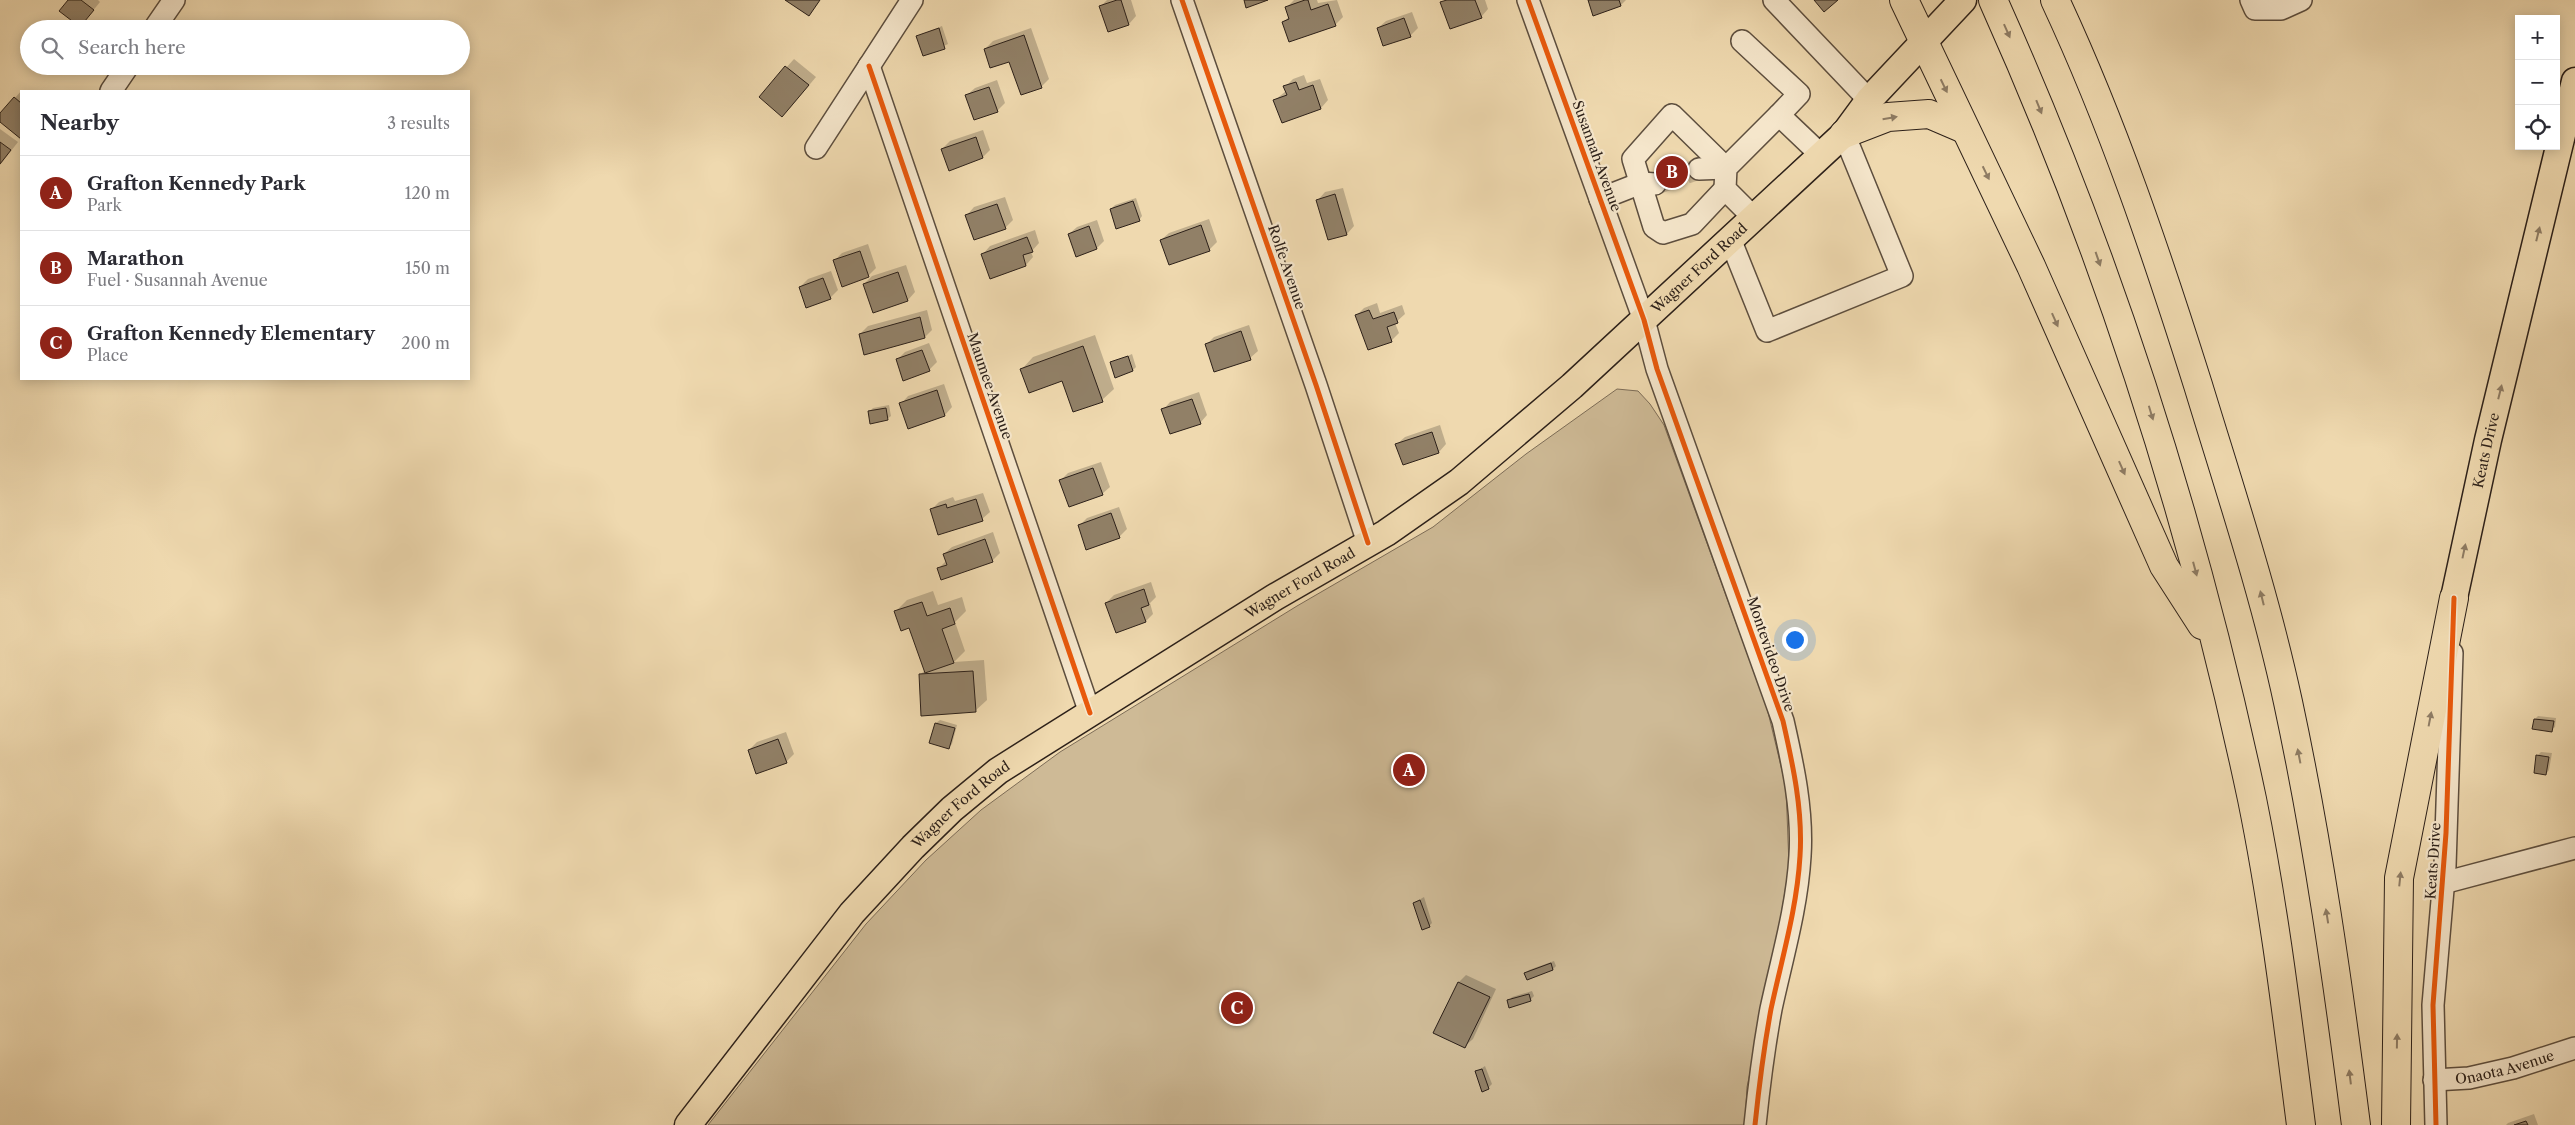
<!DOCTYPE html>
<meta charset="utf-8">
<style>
:root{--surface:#fff;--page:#f2f2f3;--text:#2b2b33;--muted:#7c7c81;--line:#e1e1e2;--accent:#8f2418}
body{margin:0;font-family:"Libre Caslon Text",serif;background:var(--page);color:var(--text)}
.controls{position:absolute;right:15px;top:15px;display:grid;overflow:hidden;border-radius:0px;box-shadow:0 2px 12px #0003}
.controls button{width:45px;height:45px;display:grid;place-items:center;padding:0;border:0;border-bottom:1px solid var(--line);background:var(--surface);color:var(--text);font:25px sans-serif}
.you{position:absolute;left:1794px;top:639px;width:18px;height:18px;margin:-12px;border:4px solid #fff;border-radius:50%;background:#1a73e8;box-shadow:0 0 0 8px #1a73e833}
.badge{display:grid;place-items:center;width:32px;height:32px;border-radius:50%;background:var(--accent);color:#fff;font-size:16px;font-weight:700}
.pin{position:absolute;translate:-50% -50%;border:2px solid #fff;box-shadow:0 1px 5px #0006}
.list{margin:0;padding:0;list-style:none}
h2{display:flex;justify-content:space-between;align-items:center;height:65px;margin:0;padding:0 20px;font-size:21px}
h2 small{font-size:16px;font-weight:400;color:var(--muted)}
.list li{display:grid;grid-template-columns:32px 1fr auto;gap:15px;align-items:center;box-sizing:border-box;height:75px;padding:0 20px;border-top:1px solid var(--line)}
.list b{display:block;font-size:19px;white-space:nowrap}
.list p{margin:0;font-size:16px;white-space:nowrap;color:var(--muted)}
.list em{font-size:16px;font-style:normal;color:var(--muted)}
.icon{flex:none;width:28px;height:28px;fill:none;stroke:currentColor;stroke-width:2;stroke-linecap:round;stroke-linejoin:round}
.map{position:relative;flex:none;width:2575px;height:1125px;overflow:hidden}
.search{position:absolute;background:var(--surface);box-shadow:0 2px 12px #0003;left:20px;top:20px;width:450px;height:55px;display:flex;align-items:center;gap:12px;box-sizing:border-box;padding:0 18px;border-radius:28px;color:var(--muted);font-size:19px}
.panel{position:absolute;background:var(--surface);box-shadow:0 2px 12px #0003;left:20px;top:90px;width:450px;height:290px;border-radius:0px}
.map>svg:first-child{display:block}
</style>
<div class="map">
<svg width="2575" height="1125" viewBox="0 0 2575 1125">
<rect width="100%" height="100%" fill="#efd9af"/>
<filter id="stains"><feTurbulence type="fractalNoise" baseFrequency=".004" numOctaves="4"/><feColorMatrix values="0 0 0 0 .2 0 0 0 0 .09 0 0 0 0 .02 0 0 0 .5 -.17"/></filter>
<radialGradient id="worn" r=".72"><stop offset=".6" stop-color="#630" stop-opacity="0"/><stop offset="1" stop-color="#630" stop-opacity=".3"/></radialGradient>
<polygon fill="#ceba96" stroke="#7d6d58" points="1617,389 1638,391 1650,404 1664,425 1767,708 1786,787 1789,866 1774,960 1747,1087 1745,1125 708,1125 866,924 926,860 981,810 1060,752 1297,606 1433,527 1526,454"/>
<g fill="#0003">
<polygon points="70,0 98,0 100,2 87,18"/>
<polygon points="1107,0 1131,0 1136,16 1129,24 1108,31 1100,7"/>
<polygon points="1294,0 1317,0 1318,3 1337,0 1343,17 1335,25 1283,22 1290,16 1287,7"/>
<polygon points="1445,0 1485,0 1488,9 1481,17 1442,3"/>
<polygon points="1589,0 1626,0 1621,5 1594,14"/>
<polygon points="1412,12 1418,28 1410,36 1378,28 1386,21"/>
<polygon points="942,26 948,44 924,55 918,36"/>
<polygon points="1031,28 1049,79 1041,87 1010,60 985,49 993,41"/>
<polygon points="794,59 816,77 790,108 760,97"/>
<polygon points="1304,75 1307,83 1320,79 1328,100 1321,108 1275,100 1286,91 1285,87 1293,79"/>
<polygon points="997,80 1005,103 997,111 967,95 975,88"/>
<polygon points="22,90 24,91 21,91 21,138 0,120 0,115"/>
<polygon points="0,129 18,142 0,165"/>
<polygon points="983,130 990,150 983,157 942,149 950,141"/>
<polygon points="1343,188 1354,226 1347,234 1329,239 1318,200 1325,192"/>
<polygon points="1005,197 1013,220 1005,228 967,215 974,207"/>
<polygon points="1136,198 1142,216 1139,220 1111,209 1115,205"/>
<polygon points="1209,219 1217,242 1209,250 1161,240 1169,233"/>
<polygon points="1097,220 1104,241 1097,248 1069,234 1077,227"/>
<polygon points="1035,230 1039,243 1031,252 1033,257 1026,265 991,277 983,254 990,246"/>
<polygon points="868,244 876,268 868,276 834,261 842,253"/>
<polygon points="906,265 915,292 908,300 874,311 864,284 872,276"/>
<polygon points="831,271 838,290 830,298 800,287 808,279"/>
<polygon points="1377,303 1380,313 1402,305 1405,314 1395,323 1399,333 1391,341 1357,315 1364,308"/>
<polygon points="927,310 932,330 925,337 865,354 860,334 868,326"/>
<polygon points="1249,325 1258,351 1250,358 1206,345 1214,337"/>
<polygon points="1095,335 1114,389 1102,400 1063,380 1022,369 1033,357"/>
<polygon points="929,343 937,362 929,370 897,360 905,352"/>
<polygon points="1132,354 1136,367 1133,370 1112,363"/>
<polygon points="944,384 952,407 945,415 909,428 901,404 908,396"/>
<polygon points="1199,392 1207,415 1200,423 1163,410 1170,402"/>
<polygon points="889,405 891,416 887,419 870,411 873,408"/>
<polygon points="1440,425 1446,444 1439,452 1397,444 1405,437"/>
<polygon points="1101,462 1110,487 1102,494 1060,481 1068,473"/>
<polygon points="983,493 990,512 982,519 931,510 939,502 953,497 955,501"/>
<polygon points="1119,507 1127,529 1119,537 1079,526 1087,518"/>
<polygon points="993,532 1000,553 992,561 938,569 946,561 944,554 952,547"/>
<polygon points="1151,582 1156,597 1150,603 1153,614 1146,621 1106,603 1114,595"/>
<polygon points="933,591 938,605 962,597 966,611 955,622 965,651 954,662 984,660 987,700 975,711 920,675 925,670 910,626 895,612 907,600"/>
<polygon points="2538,716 2556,718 2555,727 2551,730 2535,719"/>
<polygon points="940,720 957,725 952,744 948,748 930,743 936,723"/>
<polygon points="786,732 794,754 786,762 749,750 757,742"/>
<polygon points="2541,752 2552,753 2549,770 2546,774 2538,755"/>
<polygon points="1424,897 1432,923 1429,926 1414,903"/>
<polygon points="1554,961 1556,966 1553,969 1528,978 1526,973 1529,970"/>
<polygon points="1466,975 1496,989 1473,1039 1465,1046 1459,982"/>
<polygon points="1532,991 1534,996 1530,1000 1509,1001 1512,997"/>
<polygon points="1485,1066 1492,1084 1488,1088 1476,1072"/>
<polygon points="2534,1114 2538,1125 2506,1125 2508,1123"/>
</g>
<g fill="#918067" stroke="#2c2019">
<polygon points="68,0 81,0 94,10 80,27 59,11"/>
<polygon points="785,0 820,0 809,16"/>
<polygon points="1117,0 1121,0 1129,25 1108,32 1099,6"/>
<polygon points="1244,0 1268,0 1246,8"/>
<polygon points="1305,0 1308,0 1311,10 1328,4 1336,26 1289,42 1282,22 1289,19 1285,7"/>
<polygon points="1447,0 1475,0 1482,18 1450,29 1440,2"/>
<polygon points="1588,0 1619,0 1621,6 1593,16"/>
<polygon points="1814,0 1838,0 1824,12"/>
<polygon points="1404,18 1411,37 1383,46 1377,28"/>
<polygon points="939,28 945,49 923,56 916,36"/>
<polygon points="1024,35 1042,88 1021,95 1009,62 990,68 984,49"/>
<polygon points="785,66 809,85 782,117 759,97"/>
<polygon points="1296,82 1299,90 1313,85 1321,109 1282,123 1273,100 1287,95 1283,86"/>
<polygon points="989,87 998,112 974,120 965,95"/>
<polygon points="14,97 21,103 21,139 0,122 0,113"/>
<polygon points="976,137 983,158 949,171 941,149"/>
<polygon points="0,142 11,150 0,164"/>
<polygon points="1335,194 1347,235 1328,240 1316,200"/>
<polygon points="1133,201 1140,221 1116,229 1110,209"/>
<polygon points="997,204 1006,229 974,240 965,215"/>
<polygon points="1201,225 1210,251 1169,265 1160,240"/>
<polygon points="1089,226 1097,249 1076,257 1068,234"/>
<polygon points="1027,237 1033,252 1023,255 1026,266 990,279 981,254"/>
<polygon points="860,251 869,277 842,287 833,260"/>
<polygon points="898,272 908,301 873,313 863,284"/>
<polygon points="823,278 831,299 806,308 799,287"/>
<polygon points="1369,310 1373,319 1394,312 1398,323 1387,327 1392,342 1368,350 1355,315"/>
<polygon points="920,317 925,338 864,355 859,334"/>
<polygon points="1241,331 1251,360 1214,372 1205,344"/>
<polygon points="1083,346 1103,402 1073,412 1062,381 1029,393 1020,369"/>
<polygon points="922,350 930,371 903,381 896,359"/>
<polygon points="1128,356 1133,371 1115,378 1110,362"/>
<polygon points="937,390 945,416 908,429 899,403"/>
<polygon points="1192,399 1201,424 1170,434 1161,409"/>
<polygon points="886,408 888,420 870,424 868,411"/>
<polygon points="1432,432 1439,453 1403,465 1395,444"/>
<polygon points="1093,468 1103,495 1069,507 1059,480"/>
<polygon points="976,499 983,521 938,535 930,509 946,504 947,508"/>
<polygon points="1111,513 1120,538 1086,550 1078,525"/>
<polygon points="985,539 993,562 941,580 937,568 947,565 943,554"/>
<polygon points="1144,589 1149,605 1141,608 1146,622 1116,633 1105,603"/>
<polygon points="922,602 927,616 950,608 955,624 942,629 954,663 925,673 909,628 901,631 894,611"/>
<polygon points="973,671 976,712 921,716 919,674"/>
<polygon points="2534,719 2554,721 2552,732 2532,729"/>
<polygon points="935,723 955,728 949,749 929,743"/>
<polygon points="778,739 787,763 756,774 748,750"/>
<polygon points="2536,755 2549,757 2546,775 2534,773"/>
<polygon points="1420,900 1430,927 1422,930 1413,903"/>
<polygon points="1551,963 1553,970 1527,980 1524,973"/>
<polygon points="1458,982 1490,997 1465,1048 1433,1033"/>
<polygon points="1529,994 1531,1001 1509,1008 1507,1000"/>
<polygon points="1482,1069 1489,1089 1482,1092 1475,1071"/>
<polygon points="2526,1121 2528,1125 2514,1125"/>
</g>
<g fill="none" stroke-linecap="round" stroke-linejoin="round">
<polyline stroke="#c8b491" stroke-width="21" stroke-dasharray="21 11" stroke-linecap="butt" points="1656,184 1699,169"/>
<defs>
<g id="minor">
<polyline points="1182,0 1316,385 1368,543"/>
<path d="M1528,0L1644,320L1657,369L1783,721C1793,765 1803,811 1800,856C1797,908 1782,958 1771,1009C1764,1047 1759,1086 1755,1125"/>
<polyline points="1774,0 1869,100"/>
<polyline points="2251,0 2255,9 2281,9 2301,0"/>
<polyline points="154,29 174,0"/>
<polyline points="1742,41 1799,94 1779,115 1821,155"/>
<polyline points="869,66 1090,713"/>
<polyline points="111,91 128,66"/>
<polyline points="816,148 912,0"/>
<polyline points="1699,169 1726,168"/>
<polyline points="1725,189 1692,224 1663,233 1654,227 1633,159 1672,115 1726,168"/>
<polyline points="1600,199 1641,183 1655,184"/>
<polyline points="1753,217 1725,189 1726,168 1779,115"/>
<polyline points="1730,239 1767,331 1902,276 1844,134"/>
<polyline points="2443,883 2575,848"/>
<path id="s1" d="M2434,1080L2469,1078L2513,1068L2575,1048"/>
<polyline points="2436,1125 2433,1005 2445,866 2452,653"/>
</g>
<g id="major">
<path id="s2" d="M2454,598L2488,440L2575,81"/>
<path id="s3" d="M688,1125L852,913L913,847L952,809L998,771L1275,597L1386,533L1459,482L1572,386L1844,134L1869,100L1963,0"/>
</g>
<g id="highway">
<polyline points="1904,0 2031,266 2164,566 2202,625"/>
<path d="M1993,0C2108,256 2194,525 2252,799C2274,907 2287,1016 2301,1125"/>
<path d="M2055,0C2113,124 2157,255 2198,385C2230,490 2265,595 2288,702C2318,842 2338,983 2356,1125"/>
<polyline points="1844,134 1888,117 1929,114 1964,129"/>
<polyline points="2396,1125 2399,878 2454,598"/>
</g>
</defs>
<use href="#minor" stroke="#5d4e3e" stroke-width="24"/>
<use href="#major" stroke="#2c2019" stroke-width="29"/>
<use href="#highway" stroke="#2c2019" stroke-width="30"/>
<use href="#minor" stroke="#f5e6cb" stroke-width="21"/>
<use href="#major" stroke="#efd9af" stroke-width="26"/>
<use href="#highway" stroke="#efd9af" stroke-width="28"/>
<defs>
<g id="cycleway">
<polyline points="1182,0 1316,385 1368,543"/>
<path d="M1528,0L1644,320L1657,369L1783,721C1793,765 1803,811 1800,856C1797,908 1782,958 1771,1009C1764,1047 1759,1086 1755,1125"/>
<polyline points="869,66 1090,713"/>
<polyline points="2436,1125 2433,1005 2446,833 2454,598"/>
</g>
</defs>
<use href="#cycleway" stroke="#f5e6cb" stroke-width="8"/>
<use href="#cycleway" stroke="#e8590c" stroke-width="5"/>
</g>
<defs><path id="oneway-solid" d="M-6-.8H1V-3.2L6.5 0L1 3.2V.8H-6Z" transform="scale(1.25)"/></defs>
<g fill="#8e7c64">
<use href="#oneway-solid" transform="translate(2007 31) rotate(66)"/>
<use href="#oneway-solid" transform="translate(1944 86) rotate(64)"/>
<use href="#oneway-solid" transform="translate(2039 107) rotate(68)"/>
<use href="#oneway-solid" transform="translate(1890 118) rotate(-10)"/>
<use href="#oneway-solid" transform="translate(1986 173) rotate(64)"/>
<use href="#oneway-solid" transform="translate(2538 234) rotate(-76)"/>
<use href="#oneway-solid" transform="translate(2098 259) rotate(71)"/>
<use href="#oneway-solid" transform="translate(2055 320) rotate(66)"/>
<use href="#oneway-solid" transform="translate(2500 392) rotate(-76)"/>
<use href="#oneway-solid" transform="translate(2151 413) rotate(73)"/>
<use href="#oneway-solid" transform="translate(2122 468) rotate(66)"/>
<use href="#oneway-solid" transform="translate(2464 551) rotate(-78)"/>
<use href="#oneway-solid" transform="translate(2195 569) rotate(75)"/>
<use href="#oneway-solid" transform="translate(2262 598) rotate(-104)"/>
<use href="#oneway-solid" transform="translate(2430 719) rotate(-79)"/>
<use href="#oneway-solid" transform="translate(2299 756) rotate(-101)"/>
<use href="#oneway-solid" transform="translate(2400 879) rotate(-84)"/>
<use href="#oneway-solid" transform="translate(2327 916) rotate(-99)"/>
<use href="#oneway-solid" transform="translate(2397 1041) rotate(-89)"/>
<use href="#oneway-solid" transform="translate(2350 1077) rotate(-97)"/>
</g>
<g text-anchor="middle" stroke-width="4.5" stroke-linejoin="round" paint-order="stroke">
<g font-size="14" fill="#2c2019" stroke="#f5e6cb">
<text transform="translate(1597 156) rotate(70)" y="5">Susannah Avenue</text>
<text transform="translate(1287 267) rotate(71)" y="5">Rolfe Avenue</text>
<text dy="5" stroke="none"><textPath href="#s3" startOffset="1338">Wagner Ford Road</textPath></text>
<text transform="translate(990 386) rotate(71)" y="5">Maumee Avenue</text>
<text dy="5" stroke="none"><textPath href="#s2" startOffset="151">Keats Drive</textPath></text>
<text dy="5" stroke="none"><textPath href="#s3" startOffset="828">Wagner Ford Road</textPath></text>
<text transform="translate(1771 654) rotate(71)" y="5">Montevideo Drive</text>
<text dy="5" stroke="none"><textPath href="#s3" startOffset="422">Wagner Ford Road</textPath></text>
<text transform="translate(2433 861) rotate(-86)" y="5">Keats Drive</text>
<text dy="5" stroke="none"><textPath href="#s1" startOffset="72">Onaota Avenue</textPath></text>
</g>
</g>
<rect width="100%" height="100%" filter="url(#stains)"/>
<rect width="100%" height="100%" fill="url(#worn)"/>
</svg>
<div class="controls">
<button>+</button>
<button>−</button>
<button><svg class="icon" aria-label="locate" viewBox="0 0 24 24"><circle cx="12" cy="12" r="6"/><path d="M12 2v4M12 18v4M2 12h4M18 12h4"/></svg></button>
</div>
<div class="you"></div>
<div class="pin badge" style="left:1409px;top:770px">A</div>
<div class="pin badge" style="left:1672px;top:172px">B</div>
<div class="pin badge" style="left:1237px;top:1008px">C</div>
<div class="search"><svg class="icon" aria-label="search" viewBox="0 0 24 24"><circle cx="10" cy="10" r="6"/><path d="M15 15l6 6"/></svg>Search here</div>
<section class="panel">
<h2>Nearby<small>3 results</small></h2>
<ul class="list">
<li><span class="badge">A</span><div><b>Grafton Kennedy Park</b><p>Park</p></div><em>120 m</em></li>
<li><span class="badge">B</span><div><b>Marathon</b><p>Fuel · Susannah Avenue</p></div><em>150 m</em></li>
<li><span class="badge">C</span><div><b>Grafton Kennedy Elementary</b><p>Place</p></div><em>200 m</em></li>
</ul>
</section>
</div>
